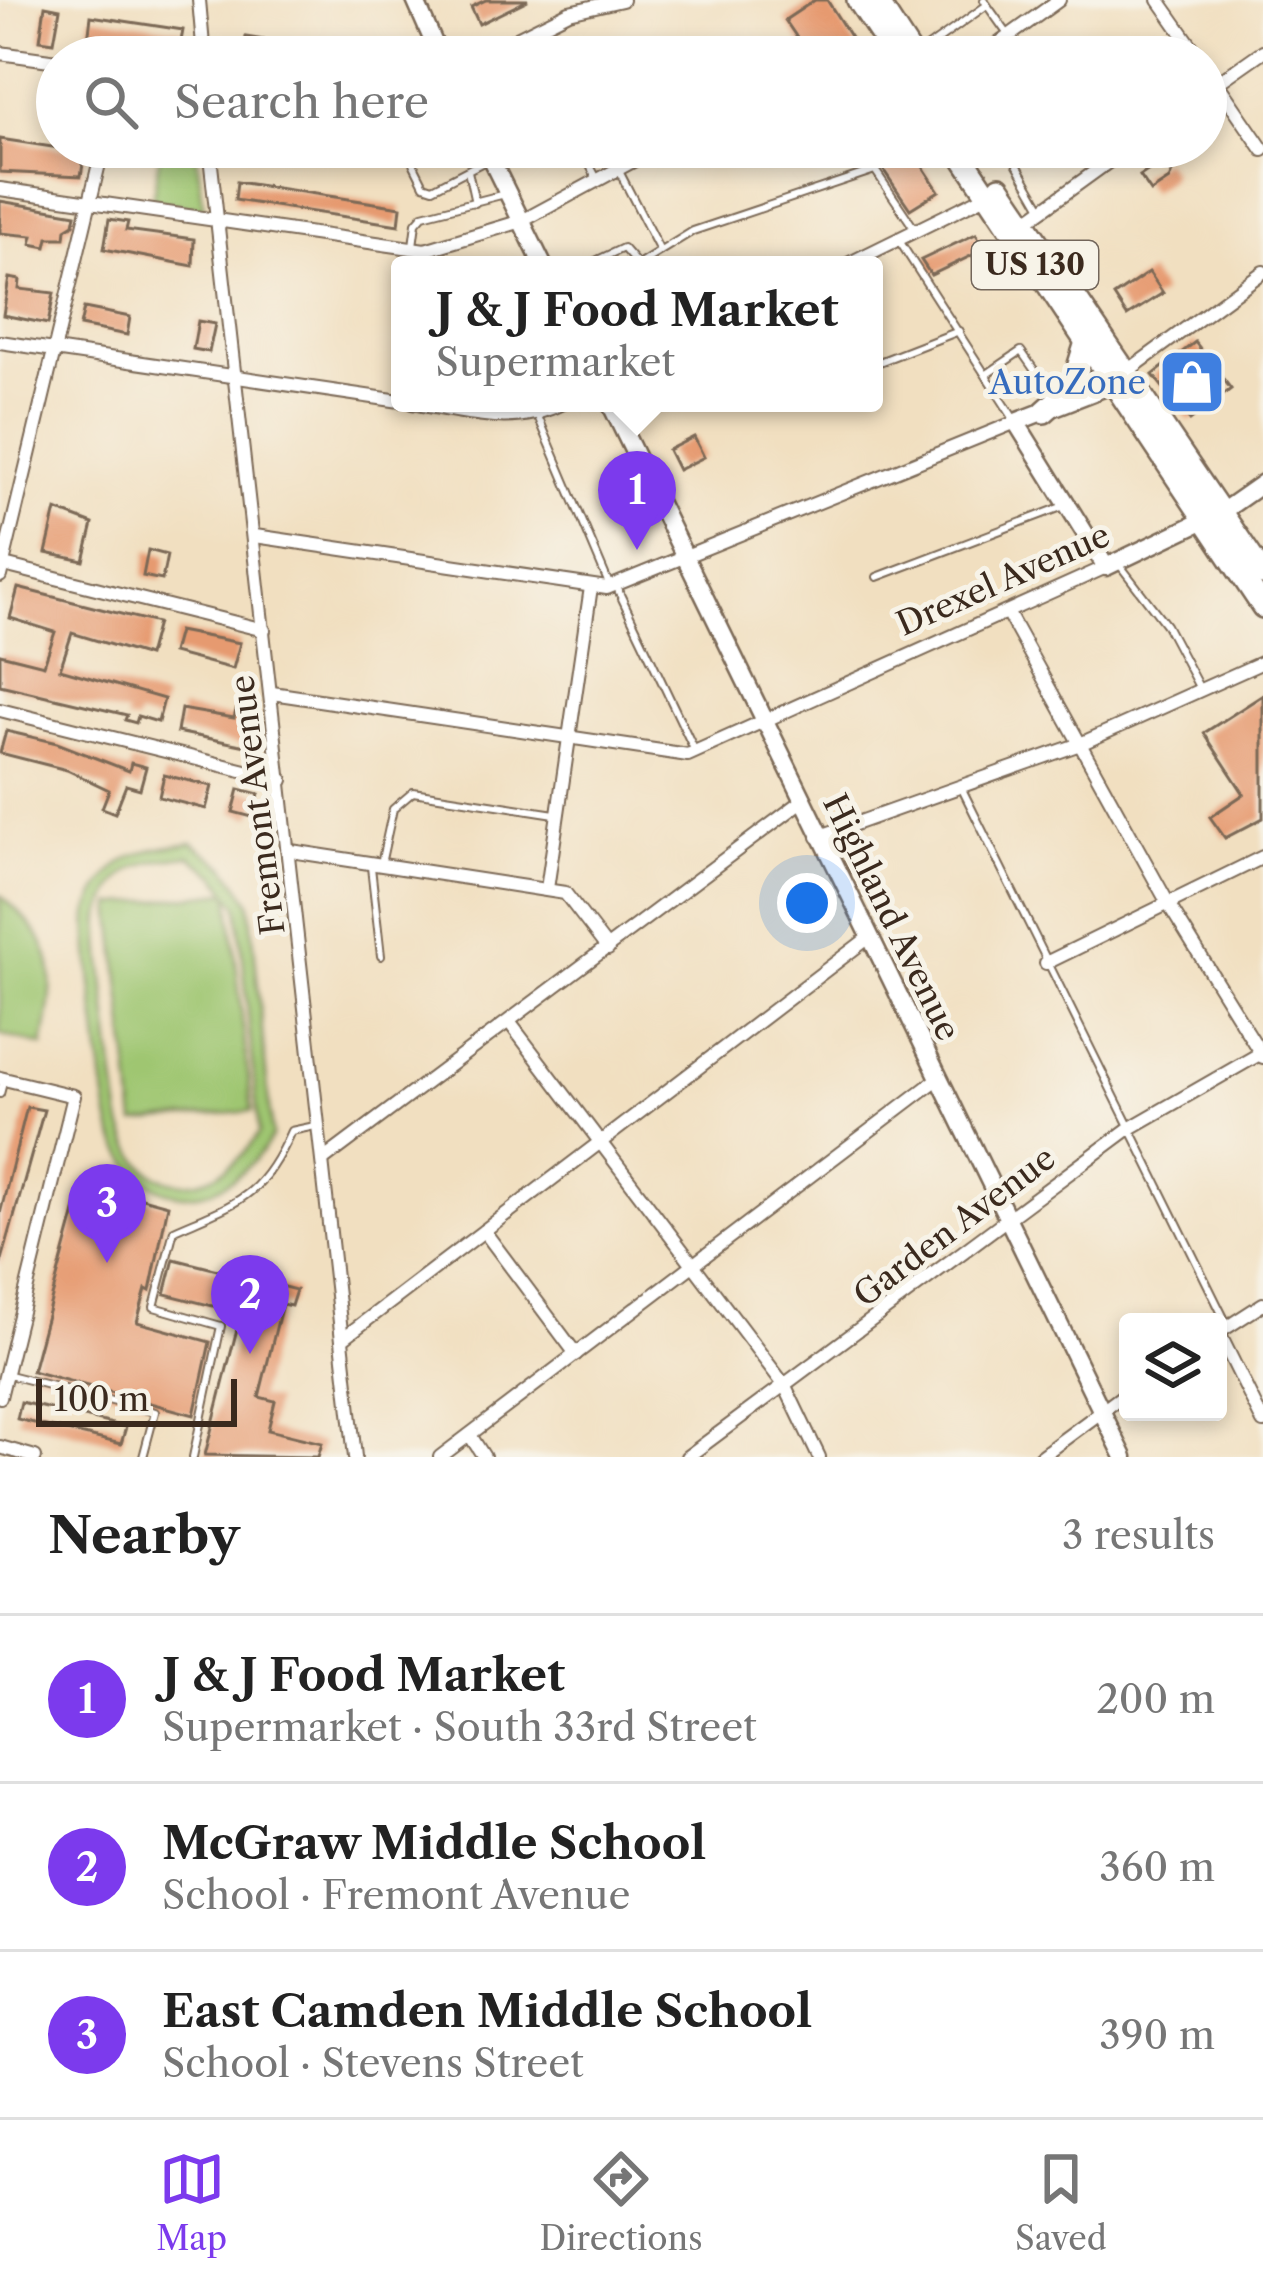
<!DOCTYPE html>
<meta charset="utf-8">
<style>
:root{--surface:#fff;--page:#f2f2f2;--text:#222;--muted:#767676;--line:#e0e0e0;--accent:#7c3aed}
body{margin:0;font-family:"Libre Caslon Text",serif;background:var(--page);color:var(--text)}
.controls{position:absolute;right:36px;bottom:36px;display:grid;overflow:hidden;border-radius:12px;box-shadow:0 6px 18px #0003}
.controls button{width:108px;height:108px;display:grid;place-items:center;padding:0;border:0;border-bottom:3px solid var(--line);background:var(--surface);color:var(--text);font:60px sans-serif}
.scale{position:absolute;left:36px;bottom:30px;width:201px;box-sizing:border-box;padding-left:12px;border:6px solid #3b2a1e;border-top:0;font-size:33px;line-height:42px;white-space:nowrap;color:#3b2a1e;-webkit-text-stroke:9px #f7f3e8;paint-order:stroke}
.you{position:absolute;left:807px;top:903px;width:42px;height:42px;margin:-30px;border:9px solid #fff;border-radius:50%;background:#1a73e8;box-shadow:0 0 0 18px #1a73e833}
.badge{display:grid;place-items:center;width:78px;height:78px;border-radius:50%;background:var(--accent);color:#fff;font-size:39px;font-weight:700}
.pin{position:absolute;translate:-50% -99px;filter:drop-shadow(0 3px 6px #0008)}
.pin::after{content:'';position:absolute;top:63px;width:42px;height:36px;background:inherit;clip-path:polygon(0 0,100% 0,50% 100%)}
.popup{position:absolute;left:391px;top:256px;width:492px;height:156px;box-sizing:border-box;display:grid;place-content:center;border-radius:12px;background:var(--surface);filter:drop-shadow(0 3px 9px #0005);font-size:39px;white-space:nowrap;color:var(--muted)}
.popup b{font-size:45px;color:var(--text)}
.popup::after{content:'';position:absolute;left:50%;top:100%;margin-left:-24px;border:24px solid transparent;border-top-color:var(--surface)}
.list{margin:0;padding:0;list-style:none}
h2{display:flex;justify-content:space-between;align-items:center;height:156px;margin:0;padding:0 48px;font-size:51px}
h2 small{font-size:39px;font-weight:400;color:var(--muted)}
.list li{display:grid;grid-template-columns:78px 1fr auto;gap:36px;align-items:center;box-sizing:border-box;height:168px;padding:0 48px;border-top:3px solid var(--line)}
.list b{display:block;font-size:45px;white-space:nowrap}
.list p{margin:0;font-size:39px;white-space:nowrap;color:var(--muted)}
.list em{font-size:39px;font-style:normal;color:var(--muted)}
.icon{flex:none;width:66px;height:66px;fill:none;stroke:currentColor;stroke-width:2;stroke-linecap:round;stroke-linejoin:round}
.map{position:relative;flex:none;width:1263px;height:1457px;overflow:hidden}
.search{position:absolute;background:var(--surface);box-shadow:0 6px 18px #0003;left:36px;right:36px;top:36px;height:132px;display:flex;align-items:center;gap:30px;box-sizing:border-box;padding:0 42px;border-radius:66px;color:var(--muted);font-size:45px}
.sheet{height:660px;background:var(--surface)}
nav{display:flex;justify-content:space-around;align-items:center;box-sizing:border-box;height:168px;border-top:3px solid var(--line);background:var(--surface);font-size:33px;color:var(--muted)}
nav a{display:grid;justify-items:center;gap:6px}
nav .on{color:var(--accent)}
.map>svg:first-child{display:block}
</style>
<div class="map">
<svg width="1263" height="1457" viewBox="0 0 1263 1457">
<rect width="100%" height="100%" fill="#f7f3e8"/>
<filter id="ink" filterUnits="userSpaceOnUse"><feTurbulence type="fractalNoise" baseFrequency=".00833" numOctaves="2"/><feDisplacementMap in="SourceGraphic" scale="24" xChannelSelector="R" yChannelSelector="G"/><feConvolveMatrix kernelMatrix="1 2 1 2 8 2 1 2 1" color-interpolation-filters="sRGB"/></filter>
<filter id="wash" filterUnits="userSpaceOnUse"><feTurbulence type="fractalNoise" baseFrequency=".004" numOctaves="4" result="noise"/><feDisplacementMap in="SourceGraphic" scale="48" xChannelSelector="R" yChannelSelector="G"/><feGaussianBlur stdDeviation="2.7" result="paint"/><feColorMatrix in="noise" values="0 0 0 0 0 0 0 0 0 0 0 0 0 0 0 0 0 1.4 0 .05"/><feComposite in="paint" operator="in"/></filter>
<g filter="url(#wash)">
<rect width="100%" height="100%" fill="#f1dfc0"/>
<g fill="#9fc671" stroke="#6d7848" stroke-width="3" fill-rule="evenodd">
<polygon points="161,147 196,151 204,209 152,201"/>
<path d="M193,843L226,867L250,901L272,1137C227,1208 150,1222 113,1134C106,1117 84,931 88,914C91,902 102,883 110,874C131,849 162,847 193,843ZM190,856L217,876L227,892L112,905L135,1123L252,1111L229,895L238,906L259,1133C222,1193 148,1207 123,1128C117,1109 98,936 101,918C103,909 111,893 116,885C132,861 164,859 190,856Z"/>
<path d="M0,895C60,946 57,971 43,1046L0,1034Z"/>
</g>
<g id="blocks">
<g fill="#e69a70">
<polygon points="486,0 528,0 479,24 471,7"/>
<polygon points="815,0 827,0 863,57 810,57 785,20"/>
<polygon points="45,6 60,9 54,42 40,40"/>
<polygon points="91,16 183,30 179,52 88,41"/>
<polygon points="246,37 330,51 330,57 243,55"/>
<polygon points="0,139 85,152 81,176 0,172"/>
<polygon points="868,147 910,147 939,191 910,209"/>
<polygon points="1164,160 1172,172 1169,180 1151,192 1140,176"/>
<polygon points="237,182 401,207 399,225 235,200"/>
<polygon points="0,201 76,214 74,224 66,229 65,238 48,238 46,247 31,244 33,236 0,233"/>
<polygon points="109,219 128,222 126,230 194,239 193,266 104,249"/>
<polygon points="976,234 985,249 931,275 921,260"/>
<polygon points="1149,272 1163,293 1127,316 1114,296"/>
<polygon points="9,278 20,280 19,289 54,293 48,324 3,315"/>
<polygon points="84,308 130,317 127,335 80,326"/>
<polygon points="198,321 215,324 209,352 193,349"/>
<polygon points="1195,342 1231,389 1190,421 1153,375"/>
<polygon points="694,437 704,457 678,470 668,450"/>
<polygon points="56,510 93,524 84,561 46,553"/>
<polygon points="148,550 167,555 162,580 143,576"/>
<polygon points="18,588 157,623 148,656 72,633 60,669 164,699 158,722 138,716 136,723 125,720 127,715 0,685 0,654 44,665 55,632 10,618"/>
<polygon points="178,631 240,643 233,669 172,653"/>
<polygon points="1263,695 1263,818 1225,838 1210,817 1244,794 1204,733"/>
<polygon points="181,709 234,718 236,710 259,716 251,747 177,732"/>
<polygon points="6,731 57,743 129,771 131,763 146,767 140,789 126,785 115,813 102,808 109,790 67,770 0,753"/>
<polygon points="164,775 212,786 206,809 159,797"/>
<polygon points="239,789 259,794 252,817 233,812"/>
<polygon points="27,1107 44,1110 0,1267 0,1214"/>
<polygon points="83,1182 168,1205 150,1291 146,1289 137,1322 210,1342 194,1415 32,1371"/>
<polygon points="174,1259 296,1290 291,1306 282,1304 259,1397 275,1401 268,1430 322,1443 318,1457 205,1455 241,1313 165,1294"/>
<polygon points="21,1402 126,1427 121,1444 17,1419"/>
</g>
</g>
</g>
<g filter="url(#ink)">
<use href="#blocks" fill-opacity="0" stroke="#7b6957" stroke-width="3"/>
<g fill="none" stroke-linecap="round" stroke-linejoin="round">
<defs>
<g id="service">
<polyline points="987,5 1009,36"/>
<polyline points="917,55 987,5 984,0"/>
<polyline points="712,57 764,52 797,57"/>
<polyline points="405,147 424,185 433,188 487,160"/>
<polyline points="580,147 596,177"/>
<polyline points="1007,147 1041,206"/>
<polyline points="618,169 660,251"/>
<polyline points="875,170 916,231"/>
<polyline points="468,171 475,203"/>
<polyline points="898,239 1014,419"/>
<polyline points="413,246 416,223 423,215 505,194"/>
<polyline points="587,265 623,248 637,264"/>
<polyline points="638,265 693,231 875,170 858,147"/>
<polyline points="874,364 959,331"/>
<polyline points="987,374 1021,351 1054,398"/>
<polyline points="537,414 609,584"/>
<polyline points="1119,564 1166,625 1200,689"/>
<polyline points="877,577 1064,506"/>
<polyline points="617,588 694,749"/>
<polyline points="962,789 1228,1326"/>
<polyline points="381,864 393,809 413,792 555,814"/>
<polyline points="371,867 381,956"/>
<polyline points="0,1094 4,1079"/>
<polyline points="9,1375 155,1412 143,1457"/>
<path d="M193,1457L221,1326L154,1307L174,1230C238,1202 261,1199 291,1131L315,1126"/>
</g>
<g id="minor">
<polyline points="199,0 204,57"/>
<polyline points="1159,0 1199,57"/>
<polyline points="0,53 57,61"/>
<polyline points="479,57 569,12 622,0"/>
<polyline points="980,57 1059,0"/>
<polyline points="1206,67 1263,150"/>
<polyline points="1206,91 1263,51"/>
<polyline points="209,147 355,1457"/>
<polyline points="0,189 425,250 522,221 659,147"/>
<polyline points="1024,223 1129,147"/>
<polyline points="846,265 988,195"/>
<polyline points="0,342 400,401"/>
<polyline points="1125,373 1263,272"/>
<path d="M412,403C465,412 513,428 563,403"/>
<polyline points="255,536 607,588 1016,422"/>
<polyline points="0,564 264,630"/>
<polyline points="0,576 103,147"/>
<polyline points="1007,612 1169,905 1263,1057"/>
<polyline points="272,693 688,755 1106,567"/>
<polyline points="0,710 282,780"/>
<polyline points="818,837 1080,744 1263,662"/>
<polyline points="291,851 565,893 608,949"/>
<polyline points="547,889 591,587"/>
<polyline points="1046,963 1263,857"/>
<polyline points="510,1023 785,1386 819,1457"/>
<polyline points="0,1078 74,1096 0,1397"/>
<polyline points="323,1160 801,802"/>
<polyline points="484,1231 576,1354"/>
<polyline points="1218,1333 1263,1304"/>
<polyline points="1219,1333 1263,1422"/>
<polyline points="342,1339 868,938"/>
<polyline points="470,1435 484,1457"/>
<polyline points="0,1447 35,1457"/>
<polyline points="440,1457 939,1078"/>
<polyline points="687,1457 1127,1130 1263,1052"/>
<polyline points="1040,1457 1128,1392"/>
</g>
<g id="tertiary">
<polyline points="415,0 440,57"/>
<polyline points="485,147 543,265"/>
<polyline points="1114,384 1016,422 1106,567 1223,511 1263,483"/>
<polyline points="610,403 1124,1457"/>
</g>
<g id="trunk">
<polyline points="858,0 896,57"/>
<polyline points="876,0 913,57"/>
<polyline points="956,147 1263,607"/>
<polyline points="1000,187 1263,574"/>
<polyline points="1044,412 1072,387 1086,342"/>
</g>
</defs>
<use href="#service" stroke="#7b6957" stroke-width="10"/>
<use href="#minor" stroke="#7b6957" stroke-width="16"/>
<use href="#tertiary" stroke="#7b6957" stroke-width="21"/>
<use href="#trunk" stroke="#7b6957" stroke-width="26"/>
<use href="#service" stroke="#fff" stroke-width="6"/>
<use href="#minor" stroke="#fff" stroke-width="12"/>
<use href="#tertiary" stroke="#fff" stroke-width="16"/>
<use href="#trunk" stroke="#fff" stroke-width="21"/>
</g>
</g>
<defs>
<symbol id="shop-square" viewBox="-11 -11 22 22"><rect x="-9" y="-9" width="18" height="18" rx="4" fill="#3f7fe0" stroke="#f7f3e8"/><path d="M-5-2.5h2.3a2.7 3.5 0 0 1 5.4 0H5L5.5 6h-11ZM-1.5-2.5h3a1.5 2.3 0 0 0-3 0Z" fill="#fff"/></symbol>
</defs>
<g fill-rule="evenodd">
<use href="#shop-square" x="1154" y="344" width="76" height="76"/>
</g>
<g text-anchor="middle" stroke-width="10" stroke-linejoin="round" paint-order="stroke">
<rect fill="#f7f3e8" stroke="#73665b" stroke-width="3" x="972" y="241" width="126" height="48" rx="9"/>
<g font-size="30" font-weight="bold" fill="#3b2a1e">
<text x="1035" y="275">US 130</text>
</g>
<g font-size="33" fill="#366cbe" stroke="#f7f3e8" text-anchor="end">
<text x="1146" y="394">AutoZone</text>
</g>
<g font-size="33" fill="#3b2a1e" stroke="#f7f3e8">
<text transform="translate(1003 579) rotate(-24)" y="12">Drexel Avenue</text>
<text transform="translate(257 805) rotate(-97)" y="12">Fremont Avenue</text>
<text transform="translate(892 917) rotate(64)" y="12">Highland Avenue</text>
<text transform="translate(954 1226) rotate(-37)" y="12">Garden Avenue</text>
</g>
</g>
</svg>
<div class="controls">
<button><svg class="icon" aria-label="layers" viewBox="0 0 24 24"><path d="M12 4l9 5-9 5-9-5zM3 14l9 5 9-5"/></svg></button>
</div>
<div class="scale">100 m</div>
<div class="you"></div>
<div class="pin badge" style="left:637px;top:550px">1</div>
<div class="popup"><b>J &amp; J Food Market</b>Supermarket</div>
<div class="pin badge" style="left:250px;top:1354px">2</div>
<div class="pin badge" style="left:107px;top:1263px">3</div>
<div class="search"><svg class="icon" aria-label="search" viewBox="0 0 24 24"><circle cx="10" cy="10" r="6"/><path d="M15 15l6 6"/></svg>Search here</div>
</div>
<section class="sheet">
<h2>Nearby<small>3 results</small></h2>
<ul class="list">
<li><span class="badge">1</span><div><b>J &amp; J Food Market</b><p>Supermarket · South 33rd Street</p></div><em>200 m</em></li>
<li><span class="badge">2</span><div><b>McGraw Middle School</b><p>School · Fremont Avenue</p></div><em>360 m</em></li>
<li><span class="badge">3</span><div><b>East Camden Middle School</b><p>School · Stevens Street</p></div><em>390 m</em></li>
</ul>
</section>
<nav>
<a class="on"><svg class="icon" aria-label="map" viewBox="0 0 24 24"><path d="M3 6l6-2 6 2 6-2v14l-6 2-6-2-6 2zM9 4v14M15 6v14"/></svg>Map</a>
<a><svg class="icon" aria-label="directions" viewBox="0 0 24 24"><path d="M12 3l9 9-9 9-9-9zM9 14v-3h6M13 9l2 2-2 2"/></svg>Directions</a>
<a><svg class="icon" aria-label="saved" viewBox="0 0 24 24"><path d="M7 4h10v16l-5-4-5 4z"/></svg>Saved</a>
</nav>
